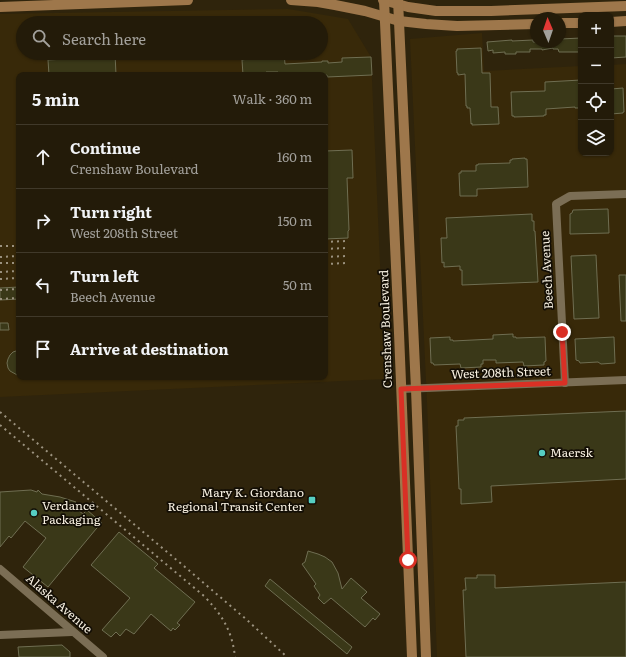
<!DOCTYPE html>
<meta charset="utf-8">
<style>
:root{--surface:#231b09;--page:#2f2817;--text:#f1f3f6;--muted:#a3a19c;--line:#40392a}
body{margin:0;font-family:Literata,serif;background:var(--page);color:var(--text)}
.controls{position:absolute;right:12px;top:12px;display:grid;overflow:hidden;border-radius:8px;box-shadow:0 1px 3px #0004}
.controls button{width:36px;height:36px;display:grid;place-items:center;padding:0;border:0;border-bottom:1px solid var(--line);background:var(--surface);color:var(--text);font:20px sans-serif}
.compass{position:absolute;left:530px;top:12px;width:36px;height:36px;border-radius:50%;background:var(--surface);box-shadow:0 1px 3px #0004;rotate:358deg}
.stop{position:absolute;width:12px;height:12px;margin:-9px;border:3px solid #d93025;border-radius:50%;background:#fff}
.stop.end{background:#d93025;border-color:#fff;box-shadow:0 1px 4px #0008}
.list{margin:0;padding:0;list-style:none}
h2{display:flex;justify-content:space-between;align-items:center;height:52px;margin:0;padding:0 16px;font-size:17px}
h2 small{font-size:13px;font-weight:400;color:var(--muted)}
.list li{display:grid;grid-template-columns:26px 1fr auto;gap:12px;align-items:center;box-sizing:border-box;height:64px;padding:0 16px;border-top:1px solid var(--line)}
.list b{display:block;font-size:15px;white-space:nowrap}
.list p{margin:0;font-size:13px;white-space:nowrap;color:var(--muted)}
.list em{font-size:13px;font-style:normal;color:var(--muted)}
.icon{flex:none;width:22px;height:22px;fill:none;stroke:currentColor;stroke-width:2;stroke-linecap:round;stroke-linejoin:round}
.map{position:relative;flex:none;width:626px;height:657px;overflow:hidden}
.search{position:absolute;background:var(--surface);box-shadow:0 1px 3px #0004;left:16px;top:16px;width:312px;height:44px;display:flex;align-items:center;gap:10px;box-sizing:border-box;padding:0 14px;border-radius:22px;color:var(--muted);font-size:15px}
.panel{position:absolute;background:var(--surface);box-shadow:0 1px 3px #0004;left:16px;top:72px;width:312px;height:308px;border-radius:8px}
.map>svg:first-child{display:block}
</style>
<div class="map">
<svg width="626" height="657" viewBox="0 0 626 657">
<rect width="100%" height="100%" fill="#2f240c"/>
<g fill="#382909" fill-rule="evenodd">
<path d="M288,9L348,19L371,57L385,379L0,397V14ZM23,23H321V53H23ZM19,75H325V377H19Z"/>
<polygon points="482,33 484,71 581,66 581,153 611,153 611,65 626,64 626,657 437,657 427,402 410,39"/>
</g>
<g fill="#3a3818" stroke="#6f6e52">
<polygon points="611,36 626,36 626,57 611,58"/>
<polygon points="581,38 581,52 559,52 558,49 553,49 553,48 542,50 542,49 530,49 530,52 516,52 516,54 505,54 505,52 493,53 493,50 488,51 487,42 512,40 512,41 533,40 533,42 560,42 560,39"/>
<polygon points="481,48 482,73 490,73 491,107 498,107 499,124 472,125 472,123 471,124 470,108 467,108 467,106 466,106 465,74 458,75 458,73 457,73 456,51 457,51 457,49"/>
<polygon points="71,53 115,53 116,75 49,75 48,60 65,59 65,57 71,57"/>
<polygon points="253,53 284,53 285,64 322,62 322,61 328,61 328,63 342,62 342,58 371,57 372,75 327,77 327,75 278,75 278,72 266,72 266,75 243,75 242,60 248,59 248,56 253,56"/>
<polygon points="581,80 581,108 575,108 575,107 546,109 546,115 544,115 544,116 514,117 514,116 512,116 511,92 545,91 545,82"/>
<polygon points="623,88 624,112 623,112 623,113 611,114 611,89"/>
<polygon points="352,150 353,178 347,178 349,230 348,231 348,238 325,239 325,151"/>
<polygon points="525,158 525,159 527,159 528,187 477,189 477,196 460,196 459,173 461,173 461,171 476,171 476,165 478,165 478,164 510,163 510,160 512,160 512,159"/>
<polygon points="608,209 609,233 570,234 570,214 572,213 573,210"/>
<polygon points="532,214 532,221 534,221 534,231 535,231 538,282 462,285 462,270 460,270 460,266 444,267 444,262 442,263 441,238 447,238 446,218"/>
<polygon points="596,255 599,318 574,319 571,256"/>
<polygon points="619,275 626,275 626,321 621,321"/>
<polygon points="19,287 19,299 0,300 0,288"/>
<polygon points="0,323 8,323 9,330 0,330"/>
<polygon points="513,334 513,337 516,337 516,338 545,337 546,361 544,362 544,365 524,366 523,362 496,363 496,360 483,360 483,364 481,364 481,367 461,368 460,364 434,365 433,363 431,363 430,338 450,337 450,340 453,340 453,341 493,339 493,335"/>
<polygon points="614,337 615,363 601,364 598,362 580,363 579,361 576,360 575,339"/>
<polygon points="19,350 19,376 10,371 8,368 7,363 8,359 10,355 13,352"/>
<polygon points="626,411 626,479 491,486 492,502 461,504 461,489 459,489 456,426 458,426 458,420 464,420 464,418"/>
<polygon points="31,490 37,492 38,490 42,494 60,497 76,502 73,506 83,514 87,510 102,523 96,529 48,587 23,567 46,538 25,521 11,538 9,536 0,547 0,492"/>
<polygon points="119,532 158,564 154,568 195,602 177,623 180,625 175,630 173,628 171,631 151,614 134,634 126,629 120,636 116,632 111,637 102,630 130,598 91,565"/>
<polygon points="308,551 318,554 325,557 332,562 338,573 342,589 351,578 367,592 361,598 380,614 375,620 373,618 365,627 331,598 324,604 318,598 320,595 314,586 316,584 302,564 305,562"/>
<polygon points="477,575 495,575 495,588 626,582 626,657 466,657 463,590 466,590 465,578 477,578"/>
<polygon points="270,579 352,647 347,654 265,586"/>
<polygon points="62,645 70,652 70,657 19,657 18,647"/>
</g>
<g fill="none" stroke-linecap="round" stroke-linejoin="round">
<g stroke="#7b6e55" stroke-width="8">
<polyline points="565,383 556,204 570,196 626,194"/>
<polyline points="401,389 626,380"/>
<polyline points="0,569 103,657"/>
<polyline points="0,635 72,632"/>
</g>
<g stroke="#9e774b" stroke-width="10">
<polyline points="291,0 318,2 335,5 365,11 399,21 426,24 457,26 536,24"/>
<polyline points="383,0 408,7 436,11 491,11 626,6"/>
<polyline points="384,0 399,333 412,657"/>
<polyline points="398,0 416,389 426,657"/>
<polyline points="0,7 188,0"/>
<polyline points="611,22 626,21"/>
<polyline points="560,23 581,23"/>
</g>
<g stroke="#9b927f" stroke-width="2" stroke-dasharray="2 4" stroke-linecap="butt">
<polyline points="325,242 346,241"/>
<polyline points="0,246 15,246"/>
<polyline points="325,249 346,248"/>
<polyline points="0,257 19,256"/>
<polyline points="325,257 346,256"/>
<polyline points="0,263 19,263"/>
<polyline points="325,264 347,263"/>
<polyline points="0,272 19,271"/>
<polyline points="0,279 19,278"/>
<polyline points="0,290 19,289"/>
<polyline points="0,299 19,298"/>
<polyline points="0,412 185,567 247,620 287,657"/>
<path d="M0,425L204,596C222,615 232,630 235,657"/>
</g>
</g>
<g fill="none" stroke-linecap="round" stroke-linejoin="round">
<polyline stroke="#d93025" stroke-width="5" points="408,560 401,389 565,383 562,332"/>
</g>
<g fill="#56cec2" stroke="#130e05" stroke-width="1.5">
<circle cx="542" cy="453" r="4"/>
<rect x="308" y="496" width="8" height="8" rx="2"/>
<circle cx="34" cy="513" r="4"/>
</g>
<g text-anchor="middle" stroke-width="3.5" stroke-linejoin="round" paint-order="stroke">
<g font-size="12" fill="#f8f1e2" stroke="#130e05">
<text transform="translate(547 270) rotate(-93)" y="4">Beech Avenue</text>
<text transform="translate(386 329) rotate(-92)" y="4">Crenshaw Boulevard</text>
<text transform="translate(501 373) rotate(-2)" y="4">West 208th Street</text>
<text transform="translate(59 604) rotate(41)" y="4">Alaska Avenue</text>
</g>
<g font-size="12" fill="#f8f1e2" stroke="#130e05" text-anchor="start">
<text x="550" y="457">Maersk</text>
<text x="304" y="497" text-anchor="end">Mary K. Giordano<tspan x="304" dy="14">Regional Transit Center</tspan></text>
<text x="42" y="510">Verdance<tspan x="42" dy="14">Packaging</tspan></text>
</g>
</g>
</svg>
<div class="controls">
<button>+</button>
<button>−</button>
<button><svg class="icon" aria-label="locate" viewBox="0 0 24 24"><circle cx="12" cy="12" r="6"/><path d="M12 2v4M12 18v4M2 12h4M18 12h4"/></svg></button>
<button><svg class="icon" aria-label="layers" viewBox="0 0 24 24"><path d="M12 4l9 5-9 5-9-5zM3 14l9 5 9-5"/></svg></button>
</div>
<svg class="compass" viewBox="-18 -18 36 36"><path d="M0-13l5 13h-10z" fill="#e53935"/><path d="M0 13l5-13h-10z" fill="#a3a19c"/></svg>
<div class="stop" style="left:408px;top:560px"></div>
<div class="stop end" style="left:562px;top:332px"></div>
<div class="search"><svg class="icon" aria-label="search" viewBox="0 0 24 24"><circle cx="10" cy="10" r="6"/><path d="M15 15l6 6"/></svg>Search here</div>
<section class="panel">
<h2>5 min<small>Walk · 360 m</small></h2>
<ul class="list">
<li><svg class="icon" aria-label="ahead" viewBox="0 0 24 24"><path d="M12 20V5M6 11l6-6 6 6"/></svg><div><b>Continue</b><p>Crenshaw Boulevard</p></div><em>160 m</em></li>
<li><svg class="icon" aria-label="right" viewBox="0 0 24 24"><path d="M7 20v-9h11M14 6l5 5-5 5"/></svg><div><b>Turn right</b><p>West 208th Street</p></div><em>150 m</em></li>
<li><svg class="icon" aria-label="left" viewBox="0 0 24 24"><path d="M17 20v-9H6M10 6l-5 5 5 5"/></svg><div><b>Turn left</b><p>Beech Avenue</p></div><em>50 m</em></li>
<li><svg class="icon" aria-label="arrive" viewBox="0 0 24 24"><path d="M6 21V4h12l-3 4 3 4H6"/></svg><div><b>Arrive at destination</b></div></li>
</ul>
</section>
</div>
